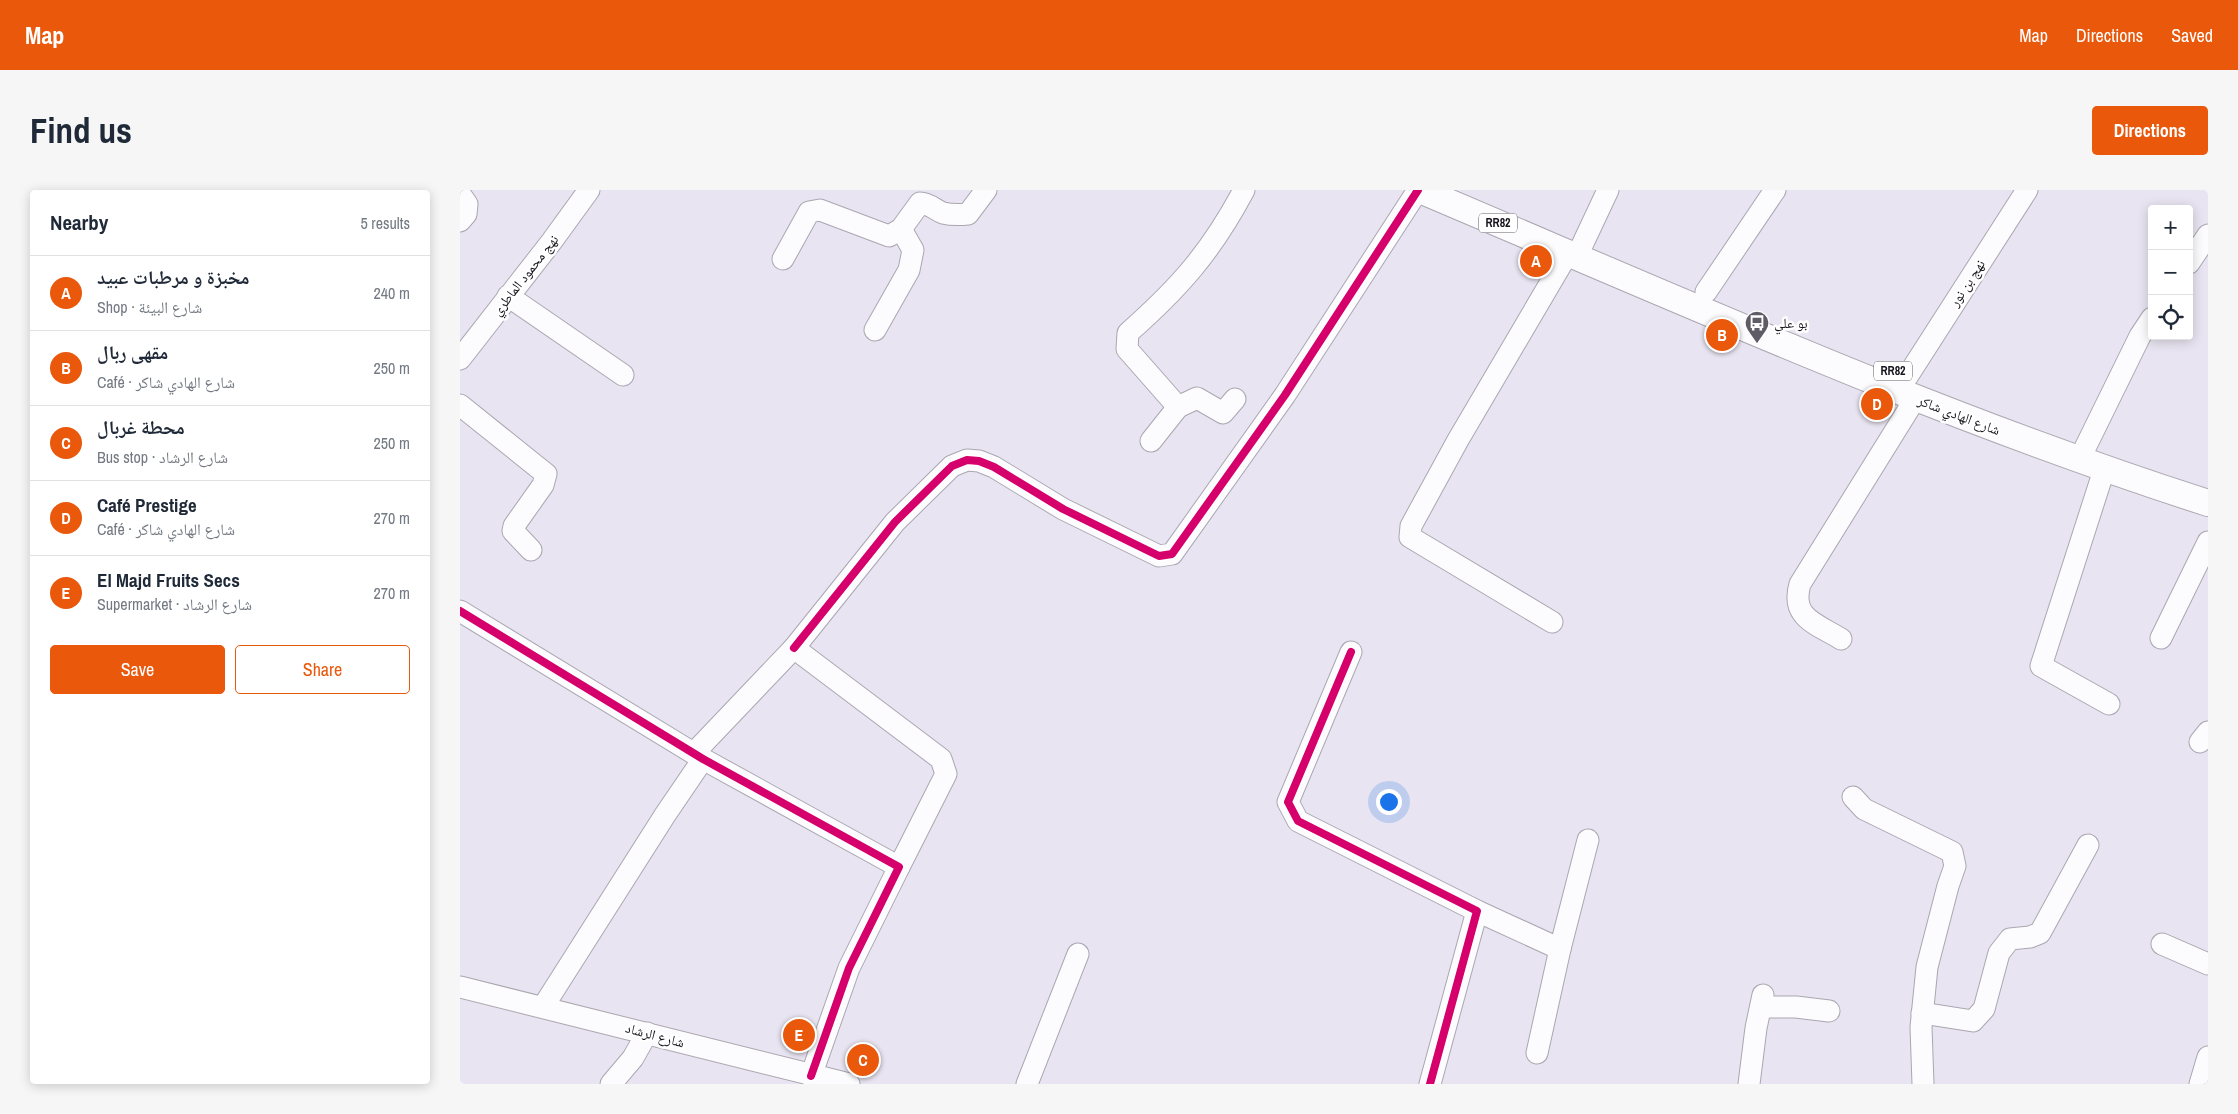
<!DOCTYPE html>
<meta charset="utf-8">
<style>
:root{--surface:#fff;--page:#f6f6f7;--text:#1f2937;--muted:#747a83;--line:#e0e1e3;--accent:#ea580c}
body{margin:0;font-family:"Archivo Narrow","Noto Naskh Arabic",sans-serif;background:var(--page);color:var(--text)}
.controls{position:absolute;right:15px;top:15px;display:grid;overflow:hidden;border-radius:5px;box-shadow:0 2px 12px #0003}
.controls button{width:45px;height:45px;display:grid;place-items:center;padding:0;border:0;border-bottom:1px solid var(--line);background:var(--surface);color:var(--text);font:25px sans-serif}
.you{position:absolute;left:928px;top:611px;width:18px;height:18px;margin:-12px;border:4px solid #fff;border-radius:50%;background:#1a73e8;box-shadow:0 0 0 8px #1a73e833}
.badge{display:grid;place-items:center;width:32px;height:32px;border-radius:50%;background:var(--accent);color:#fff;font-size:16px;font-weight:700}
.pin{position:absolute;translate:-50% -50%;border:2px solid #fff;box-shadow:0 1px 5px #0006}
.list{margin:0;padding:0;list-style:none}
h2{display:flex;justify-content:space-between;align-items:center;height:65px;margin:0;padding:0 20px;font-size:21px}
h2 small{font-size:16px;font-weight:400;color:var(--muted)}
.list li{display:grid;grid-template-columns:32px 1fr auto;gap:15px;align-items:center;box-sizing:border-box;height:75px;padding:0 20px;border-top:1px solid var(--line)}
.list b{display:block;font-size:19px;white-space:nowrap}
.list p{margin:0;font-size:16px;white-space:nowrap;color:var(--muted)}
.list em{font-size:16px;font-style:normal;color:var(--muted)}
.actions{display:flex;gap:10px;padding:15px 20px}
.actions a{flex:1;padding:11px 0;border:1px solid var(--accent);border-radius:5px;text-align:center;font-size:18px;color:var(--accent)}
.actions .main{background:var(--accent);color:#fff}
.icon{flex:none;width:28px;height:28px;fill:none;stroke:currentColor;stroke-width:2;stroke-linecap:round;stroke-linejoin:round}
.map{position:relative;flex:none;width:1748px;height:894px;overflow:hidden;border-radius:5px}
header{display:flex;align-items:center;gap:30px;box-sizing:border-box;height:70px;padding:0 25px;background:var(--accent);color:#fff}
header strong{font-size:24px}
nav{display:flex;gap:28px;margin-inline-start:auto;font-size:18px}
.intro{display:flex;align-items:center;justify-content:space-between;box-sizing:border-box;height:120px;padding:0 30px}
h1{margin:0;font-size:35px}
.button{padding:12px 22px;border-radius:5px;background:var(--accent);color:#fff;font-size:18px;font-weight:700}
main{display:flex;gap:30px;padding:0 30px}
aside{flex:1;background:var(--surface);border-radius:5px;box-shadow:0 2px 12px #0003}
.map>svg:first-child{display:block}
</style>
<header>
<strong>Map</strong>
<nav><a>Map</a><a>Directions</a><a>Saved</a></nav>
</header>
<div class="intro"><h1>Find us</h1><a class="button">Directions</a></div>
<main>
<aside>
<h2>Nearby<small>5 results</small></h2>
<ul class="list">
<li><span class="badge">A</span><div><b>مخبزة و مرطبات عبيد</b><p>Shop · شارع البيئة</p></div><em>240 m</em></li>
<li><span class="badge">B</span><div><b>مقهى ربال</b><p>Café · شارع الهادي شاكر</p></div><em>250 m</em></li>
<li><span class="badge">C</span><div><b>محطة غربال</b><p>Bus stop · شارع الرشاد</p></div><em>250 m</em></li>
<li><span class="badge">D</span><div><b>Café Prestige</b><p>Café · شارع الهادي شاكر</p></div><em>270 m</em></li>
<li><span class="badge">E</span><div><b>El Majd Fruits Secs</b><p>Supermarket · شارع الرشاد</p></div><em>270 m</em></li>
</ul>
<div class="actions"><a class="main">Save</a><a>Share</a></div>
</aside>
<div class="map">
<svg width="1748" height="894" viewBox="0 0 1748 894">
<rect width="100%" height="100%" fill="#e8e4f1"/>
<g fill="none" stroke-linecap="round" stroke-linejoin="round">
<defs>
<g id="minor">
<polyline points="0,4 7,14 6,24 0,31"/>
<polyline points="1117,66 1148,0"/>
<path d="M323,69L349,22L360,20L429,46L441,39L460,13C469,13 475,20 483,23C491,25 499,25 508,24L526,0"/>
<polyline points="1729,73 1748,45"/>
<polyline points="1246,102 1315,0"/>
<polyline points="48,106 163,185"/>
<polyline points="415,140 449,80 453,60 441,39"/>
<polyline points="0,169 92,51 129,0"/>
<polyline points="1438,201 1567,0"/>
<polyline points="0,215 86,284 83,295 54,336 53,341 71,360"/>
<polyline points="718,217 737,208 763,223 775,209"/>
<path d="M691,251L718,217L667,159L668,143C720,97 751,62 784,0"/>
<polyline points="1625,258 1680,146 1692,128"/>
<polyline points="1644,280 1581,476 1649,514"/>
<polyline points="0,421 243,569 439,677 389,778 351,886"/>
<polyline points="1092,432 950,347 951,336 998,250 1108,63"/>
<polyline points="1701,448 1748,352"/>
<path d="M1381,449C1357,434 1330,428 1340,394L1455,209"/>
<polyline points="334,458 435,332 492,276 507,270 519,271 534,277 603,319 699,366 712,364 825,205 958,0"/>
<polyline points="891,462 828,612 838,631 1017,721 970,894"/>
<polyline points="1740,552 1748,542"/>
<polyline points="234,563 334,458 481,569 486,584 439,677"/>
<polyline points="1393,607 1404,619 1492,662 1495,676 1488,696 1467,777 1461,837 1463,894"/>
<polyline points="1017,721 1100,759 1128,650"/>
<polyline points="1702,754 1748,774"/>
<polyline points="0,797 389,894"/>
<polyline points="83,817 205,625 243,569"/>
<polyline points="1301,817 1336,817 1369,821"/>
<polyline points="1462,823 1513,831 1524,819 1539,763 1550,749 1570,747 1580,743 1628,655"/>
<polyline points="1077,863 1100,759"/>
<polyline points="151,894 173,868 187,843"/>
<polyline points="567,894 618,764"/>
<polyline points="1289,894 1296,838 1303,805"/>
<polyline points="1740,894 1748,867"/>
</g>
<path id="major" d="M960,0C1220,110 1479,227 1748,313"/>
</defs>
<use href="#minor" stroke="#aaa7b1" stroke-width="23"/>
<use href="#major" stroke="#aaa7b1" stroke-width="28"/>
<use href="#minor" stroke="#fcfbfd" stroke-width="21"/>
<use href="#major" stroke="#fcfbfd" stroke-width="26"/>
<defs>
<g id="cycleway">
<polyline points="0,421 243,569 439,677 389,778 351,886"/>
<polyline points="334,458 435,332 492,276 507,270 519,271 534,277 603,319 699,366 712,364 825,205 958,0"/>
<polyline points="891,462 828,612 838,631 1017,721 970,894"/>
</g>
</defs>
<use href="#cycleway" stroke="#fff" stroke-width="11"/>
<use href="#cycleway" stroke="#d6006c" stroke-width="8"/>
</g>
<defs>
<symbol id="bus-pin" viewBox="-11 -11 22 30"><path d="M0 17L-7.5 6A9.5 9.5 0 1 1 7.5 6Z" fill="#605c67" stroke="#fff"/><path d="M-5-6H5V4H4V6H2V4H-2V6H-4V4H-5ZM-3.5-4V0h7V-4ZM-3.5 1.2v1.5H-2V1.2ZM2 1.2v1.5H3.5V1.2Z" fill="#fff"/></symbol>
</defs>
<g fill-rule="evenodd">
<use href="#bus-pin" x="1283" y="119" width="28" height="38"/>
</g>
<g text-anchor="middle" stroke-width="5" stroke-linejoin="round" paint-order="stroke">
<g fill="#fff" stroke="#5c5a60" stroke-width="1">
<rect x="1019" y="23.5" width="38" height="19" rx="4"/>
<rect x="1414" y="171.5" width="38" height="19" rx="4"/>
</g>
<g font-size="12" font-weight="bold" fill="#16131c">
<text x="1038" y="37">RR82</text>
<text x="1433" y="185">RR82</text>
</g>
<g font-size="14" fill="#16131c" stroke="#fff">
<text transform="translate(65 85) rotate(-52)" y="5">نهج محمود الماطري</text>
<text transform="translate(1507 93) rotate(-57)" y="5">نهج بن نور</text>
<text transform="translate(1499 225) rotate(21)" y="5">شارع الهادي شاكر</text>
<text transform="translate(195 845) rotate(15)" y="5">شارع الرشاد</text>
</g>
<g font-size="14" fill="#16131c" stroke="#fff" text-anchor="start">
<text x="1314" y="138">بو علي</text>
</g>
</g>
</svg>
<div class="controls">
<button>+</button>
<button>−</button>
<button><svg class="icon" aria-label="locate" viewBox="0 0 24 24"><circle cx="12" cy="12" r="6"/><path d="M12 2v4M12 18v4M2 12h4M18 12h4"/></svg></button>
</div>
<div class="you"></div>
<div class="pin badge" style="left:1076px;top:71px">A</div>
<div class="pin badge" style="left:1262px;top:145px">B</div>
<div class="pin badge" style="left:403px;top:870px">C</div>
<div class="pin badge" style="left:1417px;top:214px">D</div>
<div class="pin badge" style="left:339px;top:845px">E</div>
</div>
</main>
